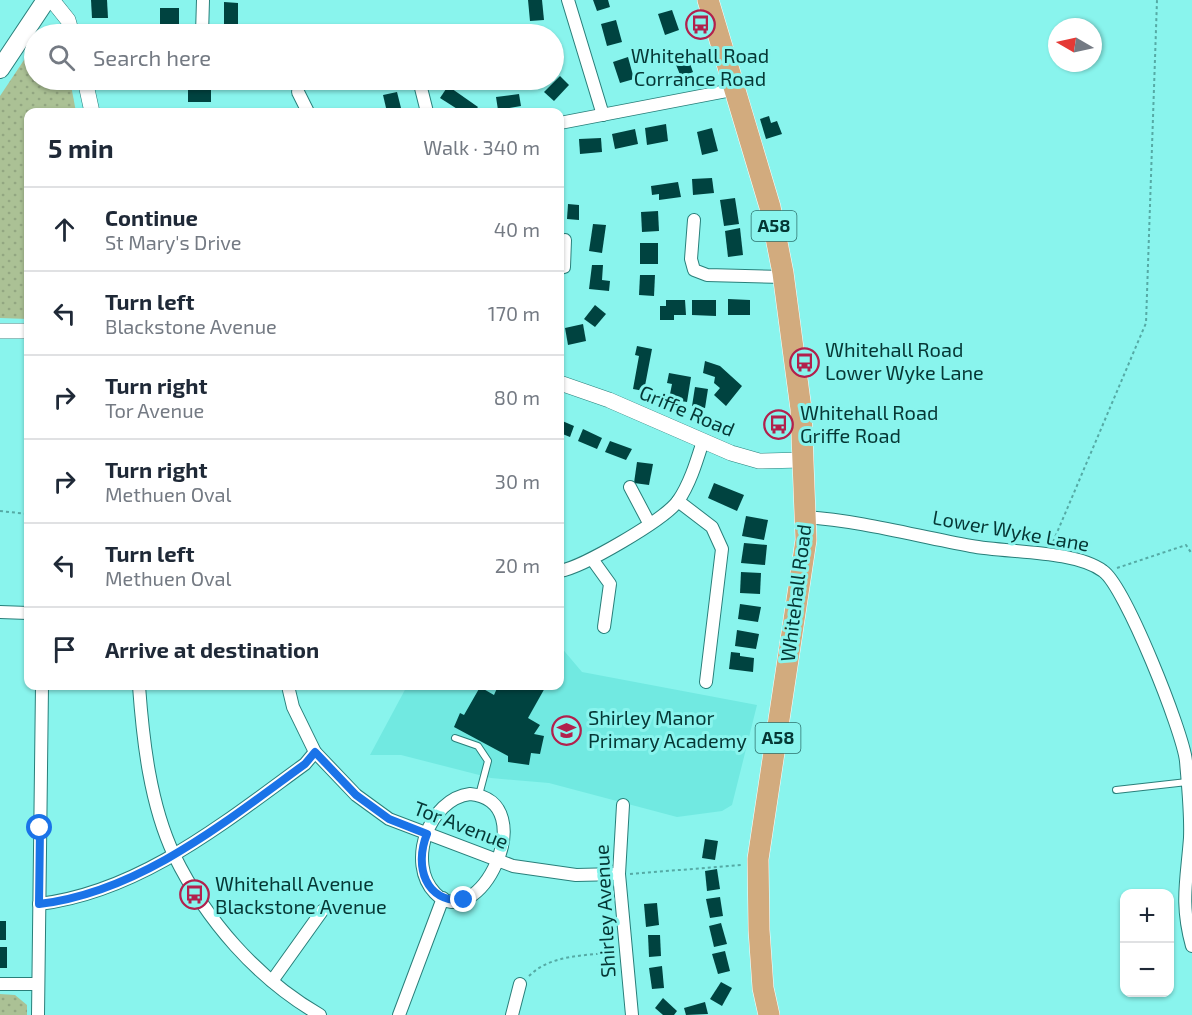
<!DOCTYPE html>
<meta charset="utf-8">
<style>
:root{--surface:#fff;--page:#f6f6f7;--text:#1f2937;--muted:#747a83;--line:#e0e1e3}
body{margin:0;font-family:"Exo 2",sans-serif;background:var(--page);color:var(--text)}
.controls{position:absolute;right:18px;bottom:18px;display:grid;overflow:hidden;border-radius:12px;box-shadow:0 2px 4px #0004}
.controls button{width:54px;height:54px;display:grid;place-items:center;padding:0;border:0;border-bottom:2px solid var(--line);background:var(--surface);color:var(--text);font:30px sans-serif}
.compass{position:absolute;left:1048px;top:18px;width:54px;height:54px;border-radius:50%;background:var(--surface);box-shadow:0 2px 4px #0004;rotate:279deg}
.stop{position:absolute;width:18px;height:18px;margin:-14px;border:4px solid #1a73e8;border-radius:50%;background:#fff}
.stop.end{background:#1a73e8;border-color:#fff;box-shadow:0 2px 6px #0008}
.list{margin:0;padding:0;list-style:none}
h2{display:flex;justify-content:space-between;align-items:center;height:78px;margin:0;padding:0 24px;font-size:26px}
h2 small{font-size:20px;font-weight:400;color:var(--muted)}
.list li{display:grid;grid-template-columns:39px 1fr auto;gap:18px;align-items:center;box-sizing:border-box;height:84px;padding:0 24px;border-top:2px solid var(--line)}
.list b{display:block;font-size:22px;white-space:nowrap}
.list p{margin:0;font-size:20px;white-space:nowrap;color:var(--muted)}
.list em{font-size:20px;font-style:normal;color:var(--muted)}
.icon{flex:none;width:33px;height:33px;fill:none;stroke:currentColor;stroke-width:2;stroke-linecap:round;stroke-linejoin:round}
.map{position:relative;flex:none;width:1192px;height:1015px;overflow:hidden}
.search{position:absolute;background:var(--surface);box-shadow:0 2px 4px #0004;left:24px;top:24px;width:540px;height:66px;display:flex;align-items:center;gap:15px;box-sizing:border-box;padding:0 21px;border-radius:33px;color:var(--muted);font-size:22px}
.panel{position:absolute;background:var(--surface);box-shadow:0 2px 4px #0004;left:24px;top:108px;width:540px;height:582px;border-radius:12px}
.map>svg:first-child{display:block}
</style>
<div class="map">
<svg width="1192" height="1015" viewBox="0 0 1192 1015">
<defs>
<pattern id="grass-dots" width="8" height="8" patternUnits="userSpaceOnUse" patternTransform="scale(1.5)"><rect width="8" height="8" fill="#abc195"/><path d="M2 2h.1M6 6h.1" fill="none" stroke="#92a681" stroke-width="1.8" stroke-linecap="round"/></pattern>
</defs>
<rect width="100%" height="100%" fill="#89f4ed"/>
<polygon fill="#71e9e1" points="560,646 582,672 757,705 732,805 722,811 677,817 549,783 491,778 401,755 370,755 407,686 560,686"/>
<g fill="url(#grass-dots)">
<polygon points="34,45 34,80 70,80 76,112 28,112 28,319 0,318 0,96"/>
<polygon points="0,994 15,995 27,1005 27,1015 0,1015"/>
</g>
<g fill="#004340">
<polygon points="91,0 107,0 108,18 92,18"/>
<polygon points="528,0 542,0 544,20 530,21"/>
<polygon points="593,0 608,0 610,7 597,11"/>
<polygon points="224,2 238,3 238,27 224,26"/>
<rect x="160" y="8" width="19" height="26"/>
<polygon points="672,10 679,30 665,35 658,14"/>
<polygon points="616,20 622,42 607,46 601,24"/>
<polygon points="685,50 693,72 681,77 672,55"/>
<polygon points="628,57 634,79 620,83 613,62"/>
<polygon points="560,76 569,85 554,101 544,92"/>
<polygon points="373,80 389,80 390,84 376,88"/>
<rect x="188" y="84" width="23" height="18"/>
<polygon points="448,86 478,107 474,112 462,112 440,98"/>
<polygon points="397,92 402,112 387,112 383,95"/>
<polygon points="519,94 521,106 498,110 496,97"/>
<polygon points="769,116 771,123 777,121 782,134 766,139 760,119"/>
<polygon points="666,124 668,141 647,145 645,128"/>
<polygon points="712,128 718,151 702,155 697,132"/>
<polygon points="635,129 638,144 615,149 612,134"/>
<polygon points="601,138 602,152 580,154 579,139"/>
<polygon points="712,178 714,193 693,195 692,179"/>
<polygon points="678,182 681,197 659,200 659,194 652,195 651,186"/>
<polygon points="735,198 739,224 724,226 720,200"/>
<polygon points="568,204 579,205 579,220 567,219"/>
<polygon points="658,211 659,231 642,232 641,212"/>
<polygon points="593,224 606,225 602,253 589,251"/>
<polygon points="740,228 743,255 728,257 725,231"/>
<rect x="640" y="243" width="18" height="21"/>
<polygon points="592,265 603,265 602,280 610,281 609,291 589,289"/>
<polygon points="640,275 655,275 654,296 639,295"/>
<polygon points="728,299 750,300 750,315 728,315"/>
<polygon points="666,300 685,300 686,315 674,315 674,320 660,320 660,306 666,306"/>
<polygon points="692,300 716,300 716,316 692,315"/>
<polygon points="595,305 606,314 595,327 584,319"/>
<polygon points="583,324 586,341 568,345 565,328"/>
<polygon points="637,346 652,349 644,391 633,389 639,356 635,355"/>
<polygon points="705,361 720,366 742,386 726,406 714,395 720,388 714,383 715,377 703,373"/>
<polygon points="669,373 691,377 687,402 669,399 672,384 667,383"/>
<polygon points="695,387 708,389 705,408 692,406"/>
<polygon points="560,420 574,426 570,437 560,433"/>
<polygon points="583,429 602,438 597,449 578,441"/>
<polygon points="610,441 632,449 626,460 605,452"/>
<polygon points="637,462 653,464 649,485 634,483"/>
<polygon points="714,483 744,495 737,511 708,498"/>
<polygon points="746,516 768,520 764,540 742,536"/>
<polygon points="744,543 767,545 765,565 741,563"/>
<polygon points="741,572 761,573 760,594 740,593"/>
<polygon points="740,604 761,607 758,622 738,619"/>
<polygon points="737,630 759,634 756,649 735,646"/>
<polygon points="731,652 740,653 740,656 754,658 753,672 729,669"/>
<polygon points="498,686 546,686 528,718 540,725 534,734 544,736 540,754 531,753 529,765 508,762 508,756 454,727 460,713 464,715 480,687 494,695"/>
<polygon points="705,839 718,841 715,860 702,858"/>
<polygon points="717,869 720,889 707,891 705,871"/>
<polygon points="720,897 723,916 710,918 706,899"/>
<polygon points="657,903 659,925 646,927 644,904"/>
<rect x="0" y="921" width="6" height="19"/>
<polygon points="721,923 727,944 714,947 709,926"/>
<polygon points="648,935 660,935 661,956 649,957"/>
<rect x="0" y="947" width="7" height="21"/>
<polygon points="725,951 730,971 718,974 712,954"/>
<polygon points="662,966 664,988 652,989 649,968"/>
<polygon points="721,982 732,988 722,1006 710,999"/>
<polygon points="663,998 677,1011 674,1015 663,1015 655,1008"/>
<polygon points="705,1002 708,1014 686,1015 684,1008"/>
</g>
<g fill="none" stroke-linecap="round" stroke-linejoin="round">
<defs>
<g id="service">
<polyline points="455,738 478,746 488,761 479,795"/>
<polyline points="1116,790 1187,782"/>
</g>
<g id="minor">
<polyline points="568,0 603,115"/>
<polyline points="202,34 203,0"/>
<polyline points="419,80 427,112"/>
<polyline points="298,92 308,112"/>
<polyline points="560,123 737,89"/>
<polyline points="694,220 691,259 694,270 707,275 784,277"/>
<polyline points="560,268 564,267 565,240"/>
<polyline points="630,487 649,523"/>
<polyline points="678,501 712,527 722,549 706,682"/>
<path d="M806,517C862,521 916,536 971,546C1009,553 1074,550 1103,571C1125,586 1183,732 1186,761C1188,786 1191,813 1190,838C1187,879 1180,903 1192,946"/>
<polyline points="592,559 610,584 604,627"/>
<path d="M560,571C583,567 664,520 678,501C690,484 697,460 703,441"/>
<polyline points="0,612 28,613"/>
<path d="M139,686C143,741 150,804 174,855C206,920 257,979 320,1015"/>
<polyline points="288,686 293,707 315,752 356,795 389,819 513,866 576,875 619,874"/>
<path d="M470,794C545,801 477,938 435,893C406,863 429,799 470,794Z"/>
<polyline points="623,805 619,874 632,1015"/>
<path d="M39,904C140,892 225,822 305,764L315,752"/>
<polyline points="272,981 322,911"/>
<polyline points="0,984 38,984"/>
<polyline points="38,1015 42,686"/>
<polyline points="399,1015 443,898"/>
<polyline points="512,1015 520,984"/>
</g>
<g id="tertiary">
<polyline points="52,0 68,20 72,34"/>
<polyline points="85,80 92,112"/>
<polyline points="0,331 28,331"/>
<polyline points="560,383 609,400 731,453 759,461 802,460"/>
</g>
<polyline id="secondary" points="0,69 46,0"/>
<polyline id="trunk" points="708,0 770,207 783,273 801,409 806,540 758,859 759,930 763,988 769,1015"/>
</defs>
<use href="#service" stroke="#297f7a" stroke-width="8"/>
<use href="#minor" stroke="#297f7a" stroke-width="14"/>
<use href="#tertiary" stroke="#297f7a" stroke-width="16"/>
<use href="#secondary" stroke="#297f7a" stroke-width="20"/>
<use href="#trunk" stroke="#fff" stroke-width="22"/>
<g stroke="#55aaa5" stroke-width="2" stroke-dasharray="3 3" stroke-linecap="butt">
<polyline points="0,511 28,514"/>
<polyline points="1053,542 1146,323 1157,0"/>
<polyline points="1117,568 1186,545 1192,554"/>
<polyline points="630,874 741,865"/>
<path d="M529,976C551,954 585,956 616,952"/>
</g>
<use href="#service" stroke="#fff" stroke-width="6"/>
<use href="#minor" stroke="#fff" stroke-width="12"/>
<use href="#tertiary" stroke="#fff" stroke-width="15"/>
<use href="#secondary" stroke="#fff" stroke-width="18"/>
<use href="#trunk" stroke="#d2ab7e" stroke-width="21"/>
</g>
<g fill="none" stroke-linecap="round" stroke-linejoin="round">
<path stroke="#1a73e8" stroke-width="8" d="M40,828L39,904C140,892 225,822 305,764L315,752L356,795L389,819L427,834C414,866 425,903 464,900"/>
</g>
<defs>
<symbol id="bus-ring" viewBox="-11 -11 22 22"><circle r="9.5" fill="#89f4ed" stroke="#b2204c" stroke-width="1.5"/><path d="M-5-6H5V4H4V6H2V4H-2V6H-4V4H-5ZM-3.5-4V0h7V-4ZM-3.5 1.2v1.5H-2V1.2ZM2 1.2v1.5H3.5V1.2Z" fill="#b2204c"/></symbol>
<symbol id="school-ring" viewBox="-11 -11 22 22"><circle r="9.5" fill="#89f4ed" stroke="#b2204c" stroke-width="1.5"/><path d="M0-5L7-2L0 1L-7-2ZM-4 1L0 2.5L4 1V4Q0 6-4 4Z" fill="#b2204c"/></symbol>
</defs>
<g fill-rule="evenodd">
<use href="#bus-ring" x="684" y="8" width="33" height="33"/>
<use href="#bus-ring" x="788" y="346" width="33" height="33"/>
<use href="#bus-ring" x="762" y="408" width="33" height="33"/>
<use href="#school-ring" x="550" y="714" width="33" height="33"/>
<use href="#bus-ring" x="178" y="878" width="33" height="33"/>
</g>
<g text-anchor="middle" stroke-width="6" stroke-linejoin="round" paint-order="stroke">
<g fill="#89f4ed" stroke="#2d706c" stroke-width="1.5">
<rect x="751.5" y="211" width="45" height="30" rx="4.5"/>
<rect x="755.5" y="723" width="45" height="30" rx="4.5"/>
</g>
<g font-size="18" font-weight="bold" fill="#053735">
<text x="774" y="232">A58</text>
<text x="778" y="744">A58</text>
</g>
<g font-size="20" fill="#053735" stroke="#89f4ed" text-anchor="start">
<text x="700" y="63" text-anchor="middle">Whitehall Road<tspan x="700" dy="23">Corrance Road</tspan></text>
<text x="825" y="357">Whitehall Road<tspan x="825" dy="23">Lower Wyke Lane</tspan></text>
<text x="800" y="420">Whitehall Road<tspan x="800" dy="23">Griffe Road</tspan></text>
<text x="588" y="725">Shirley Manor<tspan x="588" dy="23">Primary Academy</tspan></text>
<text x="215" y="891">Whitehall Avenue<tspan x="215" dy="23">Blackstone Avenue</tspan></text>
</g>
<g font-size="20" fill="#053735" stroke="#89f4ed">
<text transform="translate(687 411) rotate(23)" y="7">Griffe Road</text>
<text transform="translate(1011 531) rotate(10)" y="7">Lower Wyke Lane</text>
<text transform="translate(796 593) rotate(-83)" y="7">Whitehall Road</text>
<text transform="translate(461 825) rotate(21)" y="7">Tor Avenue</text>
<text transform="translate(605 911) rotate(-93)" y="7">Shirley Avenue</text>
</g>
</g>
</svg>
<div class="controls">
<button>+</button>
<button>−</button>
</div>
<svg class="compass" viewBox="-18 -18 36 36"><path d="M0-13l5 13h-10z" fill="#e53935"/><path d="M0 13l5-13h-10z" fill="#747a83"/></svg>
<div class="stop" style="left:40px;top:828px"></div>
<div class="stop end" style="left:464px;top:900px"></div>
<div class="search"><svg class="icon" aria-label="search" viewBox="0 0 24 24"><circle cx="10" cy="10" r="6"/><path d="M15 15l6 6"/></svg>Search here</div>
<section class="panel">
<h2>5 min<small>Walk · 340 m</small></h2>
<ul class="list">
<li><svg class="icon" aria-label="ahead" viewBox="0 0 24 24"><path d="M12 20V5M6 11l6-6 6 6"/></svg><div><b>Continue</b><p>St Mary's Drive</p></div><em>40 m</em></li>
<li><svg class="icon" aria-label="left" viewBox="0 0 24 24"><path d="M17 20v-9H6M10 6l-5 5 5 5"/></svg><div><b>Turn left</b><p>Blackstone Avenue</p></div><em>170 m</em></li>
<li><svg class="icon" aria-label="right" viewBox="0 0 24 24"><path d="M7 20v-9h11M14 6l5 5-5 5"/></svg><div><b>Turn right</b><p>Tor Avenue</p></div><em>80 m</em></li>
<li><svg class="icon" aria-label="right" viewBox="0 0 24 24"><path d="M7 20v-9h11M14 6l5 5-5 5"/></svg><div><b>Turn right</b><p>Methuen Oval</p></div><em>30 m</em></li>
<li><svg class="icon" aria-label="left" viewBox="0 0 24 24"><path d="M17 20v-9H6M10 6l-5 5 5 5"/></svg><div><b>Turn left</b><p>Methuen Oval</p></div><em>20 m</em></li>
<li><svg class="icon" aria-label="arrive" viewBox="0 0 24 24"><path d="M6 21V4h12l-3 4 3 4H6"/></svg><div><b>Arrive at destination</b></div></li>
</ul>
</section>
</div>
